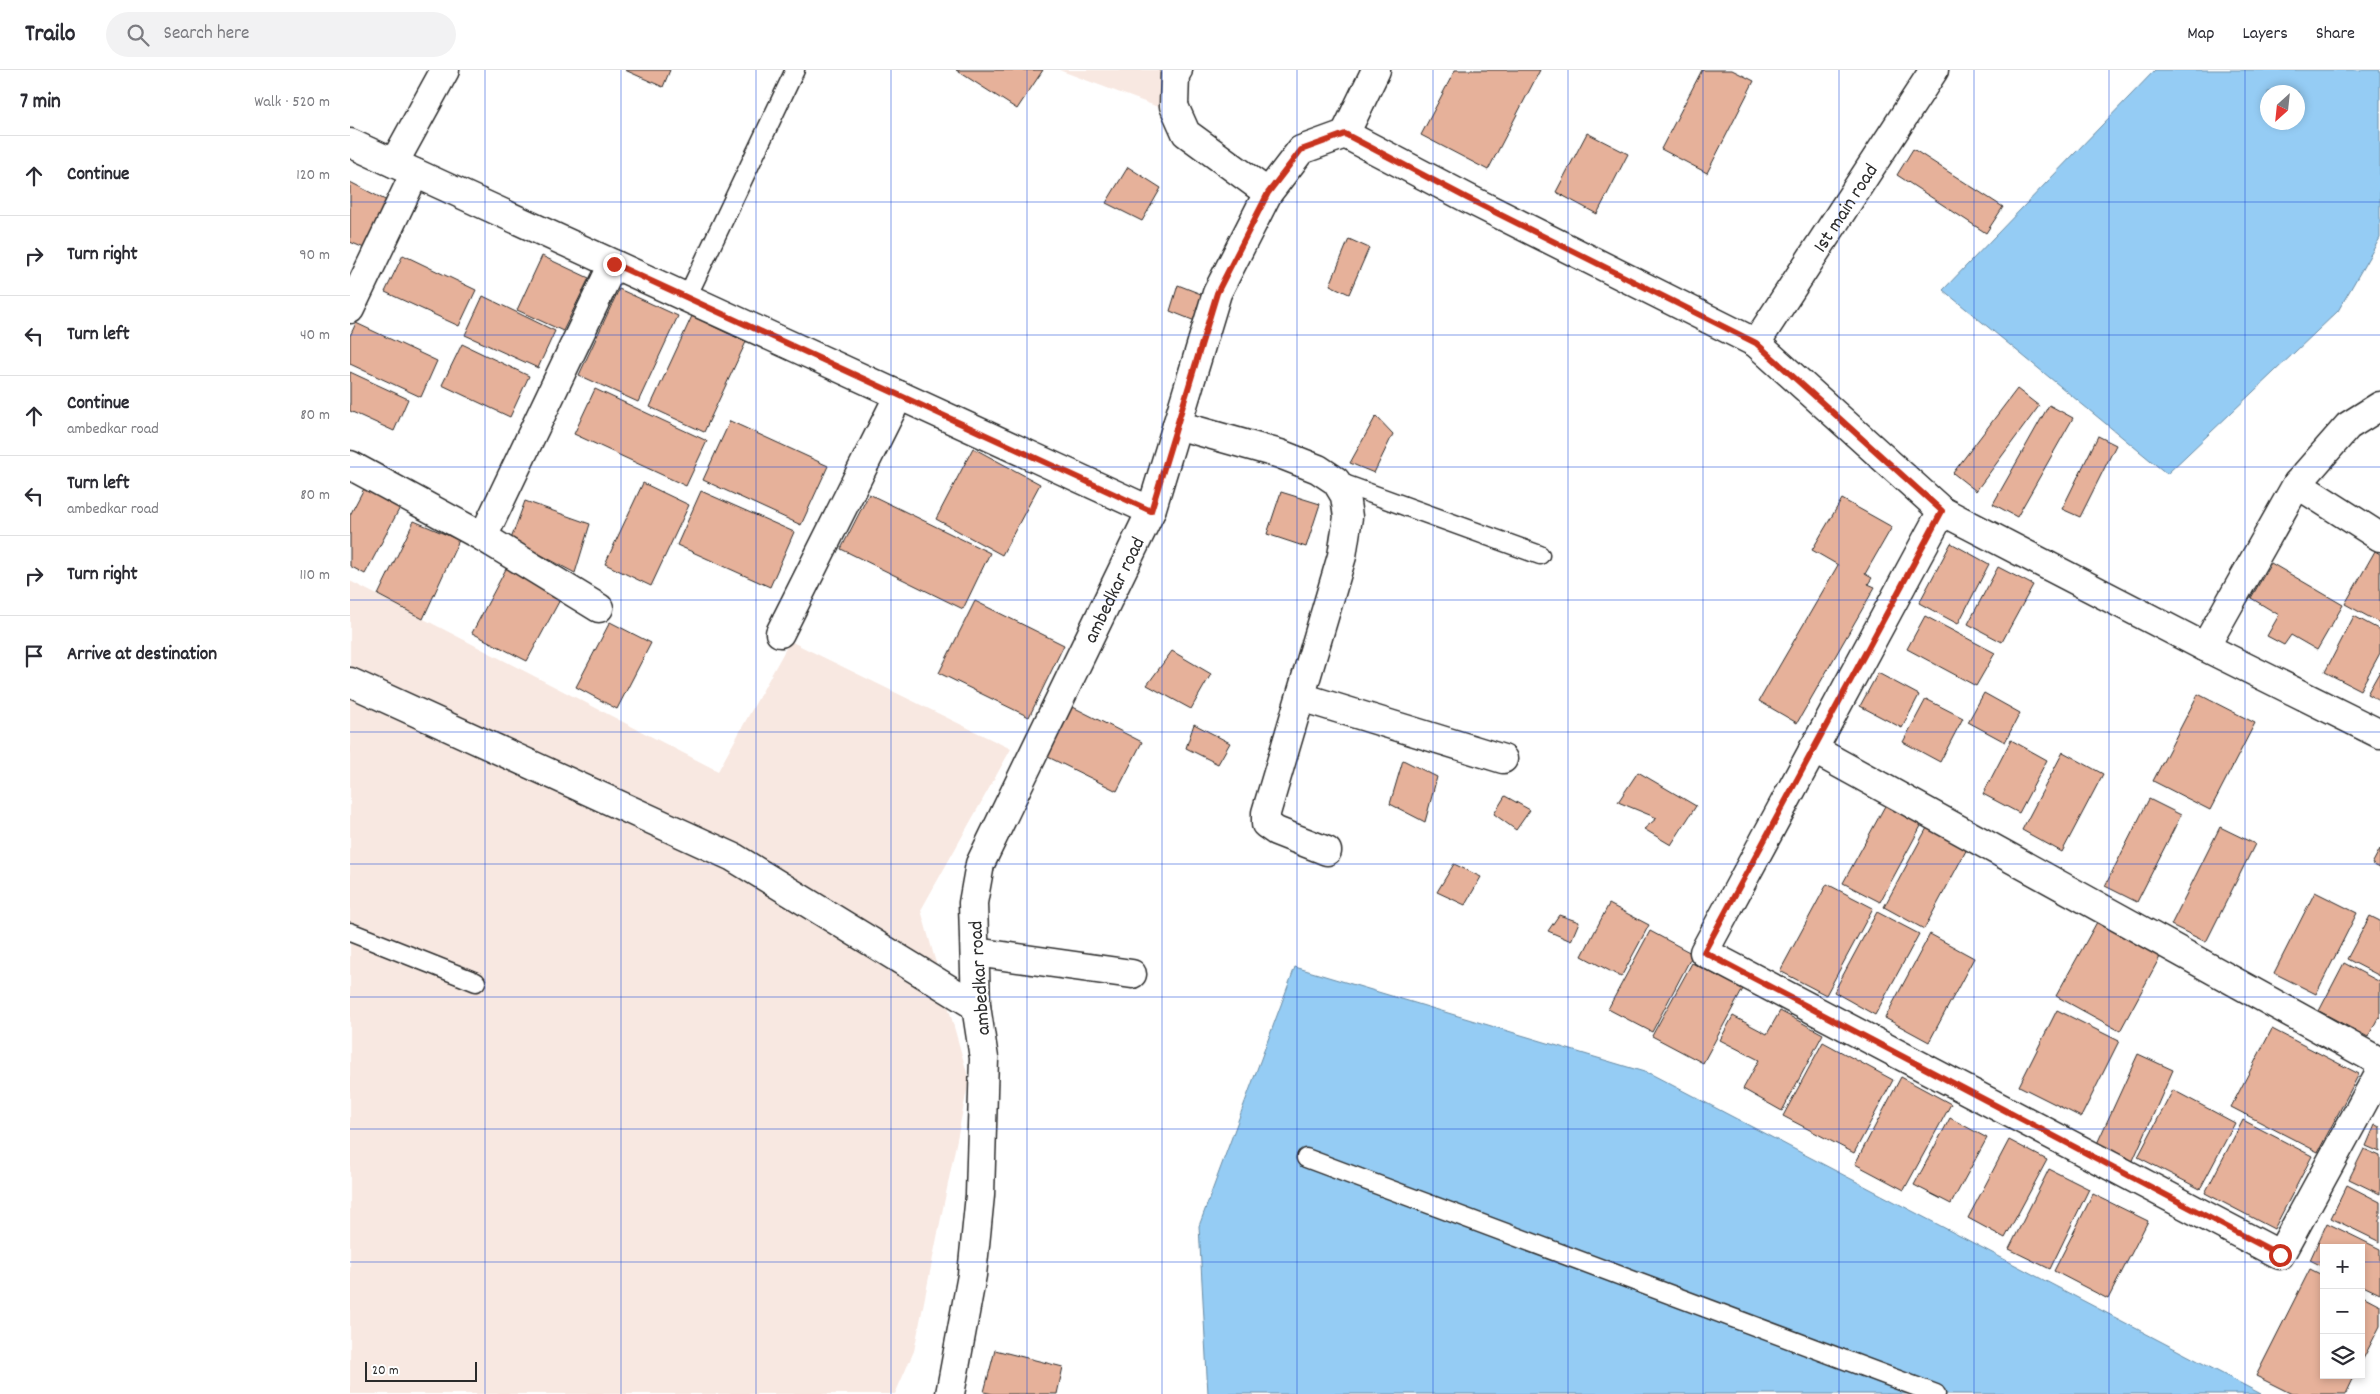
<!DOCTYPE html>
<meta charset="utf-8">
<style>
:root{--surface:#fff;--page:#f2f2f3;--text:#2b2b33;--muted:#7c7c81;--line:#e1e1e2}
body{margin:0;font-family:Dekko,sans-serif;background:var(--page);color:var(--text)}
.controls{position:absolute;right:15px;bottom:15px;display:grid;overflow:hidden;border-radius:0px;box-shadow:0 2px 8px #0003}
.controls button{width:45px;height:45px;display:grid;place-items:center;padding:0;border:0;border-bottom:1px solid var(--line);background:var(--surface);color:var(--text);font:25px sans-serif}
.compass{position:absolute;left:1910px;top:15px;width:45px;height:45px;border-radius:50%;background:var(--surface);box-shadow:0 2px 8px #0003;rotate:207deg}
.scale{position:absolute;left:15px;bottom:12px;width:112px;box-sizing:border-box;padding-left:5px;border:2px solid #2b2b2b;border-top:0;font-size:14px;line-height:18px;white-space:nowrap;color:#2b2b2b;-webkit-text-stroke:4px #fff;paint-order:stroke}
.stop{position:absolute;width:15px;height:15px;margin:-11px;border:4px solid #c8321e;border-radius:50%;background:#fff}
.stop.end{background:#c8321e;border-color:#fff;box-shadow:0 1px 5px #0008}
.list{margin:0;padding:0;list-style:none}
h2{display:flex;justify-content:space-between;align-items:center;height:65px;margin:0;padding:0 20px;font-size:21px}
h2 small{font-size:16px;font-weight:400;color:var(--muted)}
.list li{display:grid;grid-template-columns:32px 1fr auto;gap:15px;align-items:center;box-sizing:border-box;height:80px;padding:0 20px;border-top:1px solid var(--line)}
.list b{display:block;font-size:19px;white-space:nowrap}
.list p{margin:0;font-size:16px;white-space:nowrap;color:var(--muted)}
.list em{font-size:16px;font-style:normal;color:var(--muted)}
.icon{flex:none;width:28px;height:28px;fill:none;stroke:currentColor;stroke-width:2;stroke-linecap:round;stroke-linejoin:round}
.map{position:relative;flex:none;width:2030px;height:1324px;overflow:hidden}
header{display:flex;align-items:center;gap:30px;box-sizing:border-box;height:70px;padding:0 25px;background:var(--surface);border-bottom:1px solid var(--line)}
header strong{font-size:24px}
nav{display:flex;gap:28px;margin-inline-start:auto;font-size:18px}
.search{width:350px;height:45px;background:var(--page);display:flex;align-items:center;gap:12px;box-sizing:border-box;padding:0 18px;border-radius:28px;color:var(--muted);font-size:19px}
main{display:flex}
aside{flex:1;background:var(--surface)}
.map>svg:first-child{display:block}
</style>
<header>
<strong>Trailo</strong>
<div class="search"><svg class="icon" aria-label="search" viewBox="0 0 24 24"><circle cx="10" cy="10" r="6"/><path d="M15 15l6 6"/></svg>Search here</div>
<nav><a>Map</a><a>Layers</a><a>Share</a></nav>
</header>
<main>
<aside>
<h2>7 min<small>Walk · 520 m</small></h2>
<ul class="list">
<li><svg class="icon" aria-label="ahead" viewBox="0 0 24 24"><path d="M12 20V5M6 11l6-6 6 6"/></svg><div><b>Continue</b></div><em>120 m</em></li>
<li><svg class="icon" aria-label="right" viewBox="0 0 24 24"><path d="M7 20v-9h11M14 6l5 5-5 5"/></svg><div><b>Turn right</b></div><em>90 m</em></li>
<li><svg class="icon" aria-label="left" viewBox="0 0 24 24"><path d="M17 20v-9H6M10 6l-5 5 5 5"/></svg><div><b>Turn left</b></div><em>40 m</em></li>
<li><svg class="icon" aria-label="ahead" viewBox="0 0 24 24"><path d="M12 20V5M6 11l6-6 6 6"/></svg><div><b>Continue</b><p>ambedkar road</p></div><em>80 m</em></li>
<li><svg class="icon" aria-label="left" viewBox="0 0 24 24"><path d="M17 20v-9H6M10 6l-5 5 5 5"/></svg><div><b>Turn left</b><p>ambedkar road</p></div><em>80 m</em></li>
<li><svg class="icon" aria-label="right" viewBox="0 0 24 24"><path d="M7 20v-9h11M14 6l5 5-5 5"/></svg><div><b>Turn right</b></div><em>110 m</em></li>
<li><svg class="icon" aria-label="arrive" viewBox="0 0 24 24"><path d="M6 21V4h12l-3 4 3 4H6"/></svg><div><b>Arrive at destination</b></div></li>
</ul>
</aside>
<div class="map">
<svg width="2030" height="1324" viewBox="0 0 2030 1324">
<rect width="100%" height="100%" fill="#fff"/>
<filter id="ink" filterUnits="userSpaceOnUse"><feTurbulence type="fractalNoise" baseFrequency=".02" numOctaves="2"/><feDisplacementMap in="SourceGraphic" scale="10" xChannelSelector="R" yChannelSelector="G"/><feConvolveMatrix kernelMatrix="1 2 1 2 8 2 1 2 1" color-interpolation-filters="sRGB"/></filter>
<g filter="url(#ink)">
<g fill="#f8e8e1">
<polygon points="709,0 839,0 816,40"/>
<polygon points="0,511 368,701 440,571 661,679 571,840 619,1010 564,1281 545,1324 0,1324"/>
</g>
<g fill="#95ccf4" stroke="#6b8ca4" fill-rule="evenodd">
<path d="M1805,0H2030V168L1988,241L1817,404L1593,220ZM1918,22H1948V52H1918Z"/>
<polygon points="945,897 1301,1004 1911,1324 858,1324 849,1156"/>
</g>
<g fill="#e6b19a" stroke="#2b2b2b">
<polygon points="275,0 320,0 313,17"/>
<polygon points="606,0 693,0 667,39"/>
<polygon points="1105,0 1190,0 1138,100 1071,65"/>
<polygon points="1352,0 1382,0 1404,11 1357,103 1311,79"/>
<polygon points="1237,63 1278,84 1247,144 1206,122"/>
<polygon points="1563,79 1653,137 1636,163 1547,105"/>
<polygon points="778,97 811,118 792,151 756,133"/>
<polygon points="0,112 43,134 19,180 0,172"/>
<polygon points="999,169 1019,178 999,224 980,215"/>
<polygon points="53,185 126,220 109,256 35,222"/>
<polygon points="192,186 239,208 213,261 167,240"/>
<polygon points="828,215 856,226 845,251 820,241"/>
<polygon points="269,219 328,246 288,332 229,305"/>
<polygon points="133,226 205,261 188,298 115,265"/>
<polygon points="342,246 396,272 354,362 300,337"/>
<polygon points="6,253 87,291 71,327 0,294 0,266"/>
<polygon points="112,274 179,306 160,347 92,315"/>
<polygon points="0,302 58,329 44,361 0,341"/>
<polygon points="245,319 357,371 336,416 224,364"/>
<polygon points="1667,319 1689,336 1626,421 1603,403"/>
<polygon points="1699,335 1723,348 1667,447 1643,434"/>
<polygon points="1026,346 1043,364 1024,403 1000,393"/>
<polygon points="380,351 478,396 451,455 353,410"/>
<polygon points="1748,366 1766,375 1730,447 1712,439"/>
<polygon points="623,378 690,414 652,485 586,449"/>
<polygon points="18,411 54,430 15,504 0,496 0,445"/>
<polygon points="293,413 339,435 301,516 255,494"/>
<polygon points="351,421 444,462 420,517 327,475"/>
<polygon points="931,422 970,434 956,477 917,464"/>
<polygon points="519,424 640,483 613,539 491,479"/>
<polygon points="1492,429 1542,457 1515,504 1522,508 1518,514 1525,517 1447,653 1409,631 1488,495 1462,480"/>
<polygon points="175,431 240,454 225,503 161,469"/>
<polygon points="64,451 109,470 73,549 28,525"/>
<polygon points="1601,473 1639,494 1608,554 1569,533"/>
<polygon points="2025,481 2030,484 2030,553 1995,534"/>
<polygon points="1921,493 1993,535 1967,580 1941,565 1934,575 1917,566 1929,545 1901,528"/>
<polygon points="157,497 212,526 177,591 122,563"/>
<polygon points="1648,497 1683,515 1652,572 1618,554"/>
<polygon points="625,531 714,575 679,647 589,603"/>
<polygon points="1575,546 1645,583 1626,616 1557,579"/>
<polygon points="2004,546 2030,560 2030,583 2010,620 1975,602"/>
<polygon points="260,552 301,573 267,639 226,617"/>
<polygon points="822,581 861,604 841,639 797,615"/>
<polygon points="2030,601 2030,631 2017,624"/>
<polygon points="1528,603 1569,625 1552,658 1510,636"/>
<polygon points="1634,623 1670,643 1655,672 1618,652"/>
<polygon points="1848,624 1905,653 1860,740 1803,711"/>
<polygon points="1576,629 1613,648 1590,692 1553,672"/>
<polygon points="719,635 792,672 767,721 694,685"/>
<polygon points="844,654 880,673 868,694 836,678"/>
<polygon points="1661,670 1697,690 1669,743 1633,724"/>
<polygon points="1713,682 1753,704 1712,782 1672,760"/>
<polygon points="1053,690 1087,707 1075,752 1040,734"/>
<polygon points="1288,702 1346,736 1321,775 1294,759 1307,748 1268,732"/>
<polygon points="1155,726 1180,740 1166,760 1144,744"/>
<polygon points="1799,729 1831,745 1787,832 1755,816"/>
<polygon points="1536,734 1572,754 1530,832 1493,813"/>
<polygon points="1578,756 1618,777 1574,859 1534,837"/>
<polygon points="1870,757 1905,774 1856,872 1821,855"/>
<polygon points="2030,779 2030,798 2022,794"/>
<polygon points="1104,794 1131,807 1115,835 1087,822"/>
<polygon points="1477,814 1523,838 1476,925 1430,901"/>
<polygon points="1965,822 2007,843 1966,924 1924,903"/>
<polygon points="1259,834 1299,855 1271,907 1232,886"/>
<polygon points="1527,842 1569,864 1525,945 1484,922"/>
<polygon points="1209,845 1229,852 1221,871 1198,861"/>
<polygon points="2020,846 2030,851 2030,906 1997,889"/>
<polygon points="1747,852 1810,887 1770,961 1706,926"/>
<polygon points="1300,861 1343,884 1302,962 1258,939"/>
<polygon points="1580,864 1624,888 1579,972 1535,948"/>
<polygon points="1342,893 1393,919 1353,993 1302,966"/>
<polygon points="1994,893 2030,912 2030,949 2028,948 2018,967 1969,941"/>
<polygon points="1707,940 1769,971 1731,1047 1669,1016"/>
<polygon points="1430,941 1473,964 1432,1041 1393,1019 1409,990 1370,970 1383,946 1417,964"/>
<polygon points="1922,959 2009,1004 1968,1082 1881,1037"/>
<polygon points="1473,972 1543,1010 1504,1083 1433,1046"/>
<polygon points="1788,984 1823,1000 1781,1095 1745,1078"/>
<polygon points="1551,1007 1601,1034 1554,1120 1505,1094"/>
<polygon points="1823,1020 1885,1053 1850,1119 1788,1087"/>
<polygon points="1600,1048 1637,1068 1601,1134 1564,1115"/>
<polygon points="1893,1050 1962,1086 1924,1159 1855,1123"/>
<polygon points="2025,1055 2030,1057 2030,1082 2016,1076"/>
<polygon points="1659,1070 1697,1090 1655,1168 1618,1148"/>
<polygon points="2014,1079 2030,1086 2030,1124 1999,1109"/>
<polygon points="1699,1099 1739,1119 1700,1199 1659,1179"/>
<polygon points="1997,1115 2030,1132 2030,1172 1981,1148"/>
<polygon points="1743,1124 1798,1151 1758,1229 1704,1201"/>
<polygon points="1977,1153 2030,1179 2030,1224 2011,1215 2011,1178 1974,1178 1974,1197 1960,1190"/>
<polygon points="1960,1199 1974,1206 1974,1305 2005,1305 1996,1324 1942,1324 1906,1306"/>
<polygon points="2011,1225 2030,1235 2030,1256 2011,1293"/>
<polygon points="645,1280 713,1297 707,1324 643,1324 634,1322"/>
</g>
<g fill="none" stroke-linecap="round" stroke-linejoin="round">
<defs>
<g id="service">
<polyline points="337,227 445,0"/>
<polyline points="986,411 1190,485"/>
<polyline points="0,862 126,912"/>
<polyline points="956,1088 1586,1324"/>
</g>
<g id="minor">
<polyline points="828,0 825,4 824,36 836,63 918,123"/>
<polyline points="995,64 1026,0"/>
<polyline points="0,73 801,441"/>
<polyline points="44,93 95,0"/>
<polyline points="0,239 65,103"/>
<polyline points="827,355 930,384 968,399 986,411 995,426 998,447 992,486 916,743 916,754 926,761 977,781"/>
<polyline points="0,395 133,467 249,538"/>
<polyline points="1947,414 2030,467"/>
<polyline points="1592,441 1354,882 1930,1185 2030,1002"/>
<polyline points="133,467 263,194"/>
<polyline points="430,563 549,325"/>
<polyline points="1855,577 1947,414 1998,356 2030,336"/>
<polyline points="0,612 383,787 626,936"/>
<polyline points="951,627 1153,689"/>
<polyline points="1463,679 2030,992"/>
<polyline points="625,882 782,904"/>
<path id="s1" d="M600,1324L622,1205L630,1125L634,988L626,936L623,833L630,794L801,441L867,223L918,123L951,80L995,64L1117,128L1406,273L1592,441L1855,577L2030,664"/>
</g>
<g id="tertiary">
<path id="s2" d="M1406,273L1584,0"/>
</g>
</defs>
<use href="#service" stroke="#2b2b2b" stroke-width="21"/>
<use href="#minor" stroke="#2b2b2b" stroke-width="31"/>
<use href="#tertiary" stroke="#2b2b2b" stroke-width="31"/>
<use href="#service" stroke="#fff" stroke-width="18"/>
<use href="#minor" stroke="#fff" stroke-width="28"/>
<use href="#tertiary" stroke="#fff" stroke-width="28"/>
</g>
</g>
<g fill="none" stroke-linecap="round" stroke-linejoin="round" filter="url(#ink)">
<polyline stroke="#c8321e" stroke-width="6" points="264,194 801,441 867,223 918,123 951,80 995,64 1117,128 1406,273 1592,441 1354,882 1930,1185"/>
</g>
<path fill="none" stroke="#1d4ed8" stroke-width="1" stroke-opacity="0.55" d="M135,0V1324M271,0V1324M406,0V1324M541,0V1324M677,0V1324M812,0V1324M947,0V1324M1083,0V1324M1218,0V1324M1353,0V1324M1489,0V1324M1624,0V1324M1759,0V1324M1895,0V1324M0,132H2030M0,265H2030M0,397H2030M0,530H2030M0,662H2030M0,794H2030M0,927H2030M0,1059H2030M0,1192H1974M2011,1192H2030"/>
<g text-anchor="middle" stroke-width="4.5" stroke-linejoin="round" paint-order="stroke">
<g font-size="20" fill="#2b2b2b" stroke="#fff">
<text dy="7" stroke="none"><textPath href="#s2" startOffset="162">1st main road</textPath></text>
<text dy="7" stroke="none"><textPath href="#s1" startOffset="839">ambedkar road</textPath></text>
<text transform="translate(628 908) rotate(-94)" y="7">ambedkar road</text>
</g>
</g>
</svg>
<div class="controls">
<button>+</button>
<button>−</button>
<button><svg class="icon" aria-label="layers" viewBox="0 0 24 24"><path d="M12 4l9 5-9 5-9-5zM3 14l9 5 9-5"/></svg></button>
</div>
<svg class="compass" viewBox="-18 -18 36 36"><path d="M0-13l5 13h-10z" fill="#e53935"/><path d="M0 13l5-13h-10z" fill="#7c7c81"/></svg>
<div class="scale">20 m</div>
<div class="stop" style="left:1930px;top:1185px"></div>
<div class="stop end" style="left:264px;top:194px"></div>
</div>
</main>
